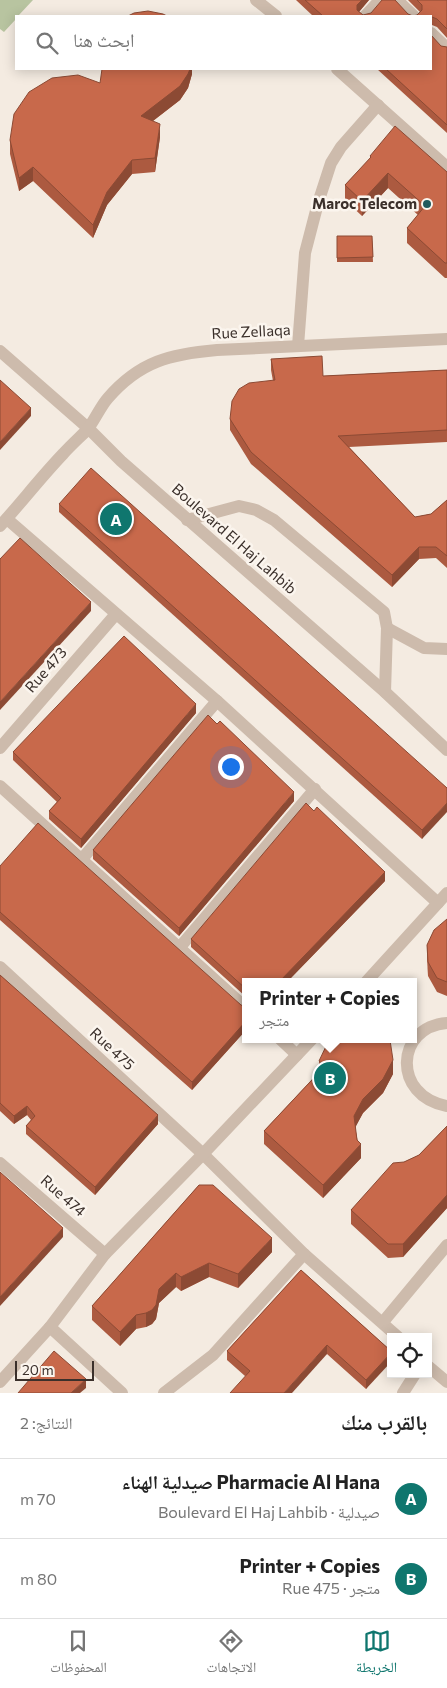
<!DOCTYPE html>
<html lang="ar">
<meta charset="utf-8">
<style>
:root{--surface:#fff;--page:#f2f2f2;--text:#222;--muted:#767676;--line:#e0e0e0;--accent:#0f766e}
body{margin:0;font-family:Commissioner,"Noto Naskh Arabic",sans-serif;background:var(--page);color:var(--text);direction:rtl}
.controls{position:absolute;right:15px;bottom:15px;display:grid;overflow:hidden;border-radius:0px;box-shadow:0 2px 12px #0003}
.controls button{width:45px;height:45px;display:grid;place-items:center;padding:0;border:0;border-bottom:1px solid var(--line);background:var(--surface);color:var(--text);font:25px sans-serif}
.scale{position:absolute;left:15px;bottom:12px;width:79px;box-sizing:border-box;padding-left:5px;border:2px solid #3b302b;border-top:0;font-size:14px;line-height:18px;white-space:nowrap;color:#3b302b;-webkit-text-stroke:4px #fbf5ee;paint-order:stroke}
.you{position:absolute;left:230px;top:766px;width:18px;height:18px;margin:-12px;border:4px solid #fff;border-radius:50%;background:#1a73e8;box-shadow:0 0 0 8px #1a73e833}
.badge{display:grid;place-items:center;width:32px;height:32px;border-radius:50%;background:var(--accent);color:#fff;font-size:16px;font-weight:700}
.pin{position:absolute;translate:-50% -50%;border:2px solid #fff;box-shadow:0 1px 5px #0006}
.popup{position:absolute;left:242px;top:978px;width:175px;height:65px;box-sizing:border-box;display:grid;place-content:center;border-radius:0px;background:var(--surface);filter:drop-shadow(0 1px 4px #0005);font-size:16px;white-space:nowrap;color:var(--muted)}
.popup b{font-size:19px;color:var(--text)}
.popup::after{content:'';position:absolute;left:50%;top:100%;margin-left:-10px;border:10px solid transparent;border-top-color:var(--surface)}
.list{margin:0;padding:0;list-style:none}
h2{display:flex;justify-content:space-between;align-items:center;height:65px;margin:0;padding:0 20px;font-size:21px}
h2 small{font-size:16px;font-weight:400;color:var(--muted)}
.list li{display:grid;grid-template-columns:32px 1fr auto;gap:15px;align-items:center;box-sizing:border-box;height:80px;padding:0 20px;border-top:1px solid var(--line)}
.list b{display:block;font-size:19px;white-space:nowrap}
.list p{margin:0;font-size:16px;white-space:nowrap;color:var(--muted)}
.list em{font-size:16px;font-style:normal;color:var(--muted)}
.icon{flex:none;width:28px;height:28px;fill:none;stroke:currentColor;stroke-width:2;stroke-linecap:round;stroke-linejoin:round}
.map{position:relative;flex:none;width:447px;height:1393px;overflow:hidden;direction:ltr}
.search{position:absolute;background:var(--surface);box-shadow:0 2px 12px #0003;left:15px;right:15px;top:15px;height:55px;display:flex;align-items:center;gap:12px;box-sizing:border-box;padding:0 18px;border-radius:0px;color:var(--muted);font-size:19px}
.sheet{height:225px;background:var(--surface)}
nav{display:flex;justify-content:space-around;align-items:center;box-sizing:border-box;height:70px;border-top:1px solid var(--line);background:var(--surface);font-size:14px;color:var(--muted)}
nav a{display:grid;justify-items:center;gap:2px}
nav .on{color:var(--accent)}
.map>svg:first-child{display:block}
</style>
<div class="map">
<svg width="447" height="1393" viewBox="0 0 447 1393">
<rect width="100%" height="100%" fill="#f4ebe1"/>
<polygon fill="#b8c4a0" points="0,0 33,0 18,16 16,16 16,19 4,32 0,29"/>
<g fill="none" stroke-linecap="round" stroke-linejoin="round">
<g stroke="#cdbbac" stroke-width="12">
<polyline points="256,0 276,16"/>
<polyline points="397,0 414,16"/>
<polyline points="365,16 380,0"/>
<polyline points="431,33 447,48"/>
<polyline points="337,69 447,167"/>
<polyline points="298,346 305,253 318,203 331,163 341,147 378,105"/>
<polyline points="0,351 88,428 121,461 385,692 447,750"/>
<polyline points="7,519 217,701 438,903"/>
<polyline points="187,520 239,506 256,510 274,520 384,612 387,628 385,692"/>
<path d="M0,526C21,503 41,477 63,454C70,446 79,438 87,430C95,420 100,407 108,398C140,361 171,354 217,350L447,339"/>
<polyline points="387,628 424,648 447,649"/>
<polyline points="0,748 116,614"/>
<polyline points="0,786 246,1008"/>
<polyline points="82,859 217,701"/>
<polyline points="180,947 315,789"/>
<polyline points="0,967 203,1154 304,1254 398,1337"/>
<polyline points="366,982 447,893"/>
<path d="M447,1023C395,1027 392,1096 447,1106"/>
<polyline points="280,1039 297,1055"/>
<polyline points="0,1163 105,1254"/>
<polyline points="383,1322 447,1245"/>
<polyline points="50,1327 122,1393"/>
<polyline points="428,1366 447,1382"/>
<polyline points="0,1382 50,1327 105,1254 203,1154 312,1039"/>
<polyline points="164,1393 213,1355 304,1254"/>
<polyline points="403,1393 415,1374"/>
</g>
</g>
<g fill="#ac5a40">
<polygon points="296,0 369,0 359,12 363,15 408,14 413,16 417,15 420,12 408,0 447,0 447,38 437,27 432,25 431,16 313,16"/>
<polygon points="441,46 447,47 447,133 377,69 431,69"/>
<polygon points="192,69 192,74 188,88 180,100 153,121 160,137 155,172 132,174 107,205 93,238 33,181 19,191 10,154 10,140 100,83"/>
<polygon points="370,156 447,172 447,278 445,278 407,243 407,228 418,215 388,188 362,216 345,200 345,185 370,159"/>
<polygon points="337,236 372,236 373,262 337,262"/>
<polygon points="271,359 323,376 447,370 447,442 349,447 415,517 431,514 447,500 447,568 436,558 419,559 392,587 251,464 230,430 230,419 273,381 271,370"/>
<polygon points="59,504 447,788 422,839 59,512"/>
<polygon points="196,713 81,848 49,819 49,811 57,802 13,760 13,752"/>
<polygon points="294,801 179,936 93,859 93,850"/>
<polygon points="0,866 241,1005 246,1007 246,1030 192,1090 0,920"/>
<polygon points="385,881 287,982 246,982 246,997 191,947 191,939"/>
<polygon points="447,919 447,996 437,992 428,976 427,959 427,945"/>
<polygon points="0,975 158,1124 95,1195 26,1134 26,1126 31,1120 27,1115 14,1124 0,1111"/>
<polygon points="319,1061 393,1074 383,1093 363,1113 355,1127 361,1158 323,1198 264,1144 264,1131 319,1072"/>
<polygon points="447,1126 447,1208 403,1257 388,1258 351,1224 351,1210 404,1162 419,1155"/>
<polygon points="199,1185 272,1252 238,1288 209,1277 181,1291 176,1287 159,1303 156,1319 152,1324 146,1327 136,1329 120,1346 92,1320 92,1306"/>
<polygon points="301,1270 391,1351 366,1389 327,1354 245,1376 227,1360 227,1351"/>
</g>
<g fill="#8c4a34">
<polygon points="362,0 369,0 357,14 357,5"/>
<polygon points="431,17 432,17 432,25 431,26"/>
<polygon points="190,69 192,69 192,74 188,88 180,100 141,130 141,116"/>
<polygon points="160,124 160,137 155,172 155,158"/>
<polygon points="132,160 132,174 107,205 93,238 93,225 107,192"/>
<polygon points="33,167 33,181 19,191 19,178"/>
<polygon points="388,173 388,188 362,216 362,201"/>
<polygon points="31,408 31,416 0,450 0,442"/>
<polygon points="419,547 419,559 392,587 392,575"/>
<polygon points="91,602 91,611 0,710 0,702"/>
<polygon points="196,704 196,713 81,848 81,839"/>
<polygon points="294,792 294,801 179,936 179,928"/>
<polygon points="447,803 447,812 422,839 422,830"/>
<polygon points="385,872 385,881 287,982 279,982"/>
<polygon points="246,1021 246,1030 192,1090 192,1082"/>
<polygon points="393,1060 393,1074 383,1093 363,1113 354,1130 354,1116 363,1099"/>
<polygon points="27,1106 27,1115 14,1124 14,1116"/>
<polygon points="158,1115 158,1124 95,1195 95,1187"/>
<polygon points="361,1144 361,1158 323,1198 323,1185"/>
<polygon points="447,1195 447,1208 403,1257 403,1244"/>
<polygon points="63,1228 63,1237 0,1306 0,1297"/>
<polygon points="272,1238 272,1252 238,1288 238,1274"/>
<polygon points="209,1263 209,1277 181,1291 181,1277"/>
<polygon points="176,1273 176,1287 159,1303 156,1319 152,1324 146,1327 146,1313 159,1289"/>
<polygon points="136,1315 136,1329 120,1346 120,1332"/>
<polygon points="327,1345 327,1354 292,1393 284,1393"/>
<polygon points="391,1353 391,1362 366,1389 366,1380"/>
<polygon points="86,1379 86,1388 80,1393 71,1393"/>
</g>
<g fill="#c8694b" stroke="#8c4a34">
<polygon points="305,0 362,0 357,5 357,10 363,15 371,13 382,0 395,0 408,14 413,16 417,15 422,10 422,5 417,0 447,0 447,29 437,19 432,17 431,17 431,16 323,16"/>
<polygon points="148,11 163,14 167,16 128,16 134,13"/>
<polygon points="431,35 441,46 447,47 447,125 386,69 431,69"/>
<polygon points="102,69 190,69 188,74 180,86 141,116 160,124 155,158 132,160 107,192 93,225 33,167 19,178 10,140 14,114 29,92 52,78 78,75 100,83"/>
<polygon points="395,126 447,172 447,263 445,263 407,228 425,206 388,173 362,201 345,185 371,157 370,156"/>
<polygon points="337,236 372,236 373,257 337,258"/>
<polygon points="322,356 323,376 447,370 447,430 338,436 415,517 431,514 447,500 447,556 436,547 419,547 392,575 251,452 230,419 232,401 239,389 249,383 275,380 271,359"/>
<polygon points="0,380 31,408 0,442"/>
<polygon points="91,468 447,788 447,803 422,830 59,504"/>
<polygon points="20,538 91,602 0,702 0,559"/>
<polygon points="124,636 196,704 81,839 49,811 61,798 13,752"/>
<polygon points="208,715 217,724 220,721 294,792 179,928 93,850"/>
<polygon points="306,803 314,811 317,807 385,872 279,982 246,982 246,989 191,939"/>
<polygon points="38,823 241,1005 246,1007 246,1021 192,1082 0,912 0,866"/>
<polygon points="447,919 447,982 437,978 428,962 427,945 434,930"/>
<polygon points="0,975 158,1115 95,1187 26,1126 35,1116 27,1106 14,1116 0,1103"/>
<polygon points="330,1039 388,1039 390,1040 393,1060 383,1079 363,1099 354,1116 357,1140 361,1144 323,1185 264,1131 325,1066 319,1061 329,1040"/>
<polygon points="447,1126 447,1195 403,1244 388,1244 351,1210 393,1163 404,1162 419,1155"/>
<polygon points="0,1172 63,1228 0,1297"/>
<polygon points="199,1185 213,1185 272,1238 238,1274 209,1263 181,1277 176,1273 159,1289 156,1305 152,1310 146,1313 136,1315 120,1332 92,1306"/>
<polygon points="301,1270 391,1351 391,1353 366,1380 327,1345 284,1393 230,1393 250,1371 227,1351"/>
<polygon points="54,1351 86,1379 71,1393 18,1393"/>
</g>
<circle fill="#1f5a5e" stroke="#fbf5ee" stroke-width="2" cx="427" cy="204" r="5"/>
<g text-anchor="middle" stroke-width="5" stroke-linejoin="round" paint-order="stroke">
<g font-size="15" font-weight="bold" fill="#3b302b" stroke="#fbf5ee" text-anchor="end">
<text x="417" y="209">Maroc Telecom</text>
</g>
<g font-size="15" fill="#3b302b" stroke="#fbf5ee">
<text transform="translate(251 332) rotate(-3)" y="5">Rue Zellaqa</text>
<text transform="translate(234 539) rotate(41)" y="5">Boulevard El Haj Lahbib</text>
<text transform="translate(46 670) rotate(-49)" y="5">Rue 473</text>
<text transform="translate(112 1049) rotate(43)" y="5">Rue 475</text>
<text transform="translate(63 1196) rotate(41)" y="5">Rue 474</text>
</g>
</g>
</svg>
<div class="controls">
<button><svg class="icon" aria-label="locate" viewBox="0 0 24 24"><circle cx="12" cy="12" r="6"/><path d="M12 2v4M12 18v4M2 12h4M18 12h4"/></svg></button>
</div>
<div class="scale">20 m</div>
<div class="you"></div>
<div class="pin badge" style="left:116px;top:519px">A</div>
<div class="pin badge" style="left:330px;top:1078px">B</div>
<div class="popup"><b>Printer + Copies</b>متجر</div>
<div class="search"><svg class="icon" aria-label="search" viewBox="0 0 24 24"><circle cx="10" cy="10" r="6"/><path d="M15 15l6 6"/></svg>ابحث هنا</div>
</div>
<section class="sheet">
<h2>بالقرب منك<small>النتائج: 2</small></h2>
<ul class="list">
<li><span class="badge">A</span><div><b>Pharmacie Al Hana صيدلية الهناء</b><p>صيدلية · Boulevard El Haj Lahbib</p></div><em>70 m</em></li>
<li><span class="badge">B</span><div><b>Printer + Copies</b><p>متجر · Rue 475</p></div><em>80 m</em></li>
</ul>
</section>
<nav>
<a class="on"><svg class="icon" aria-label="map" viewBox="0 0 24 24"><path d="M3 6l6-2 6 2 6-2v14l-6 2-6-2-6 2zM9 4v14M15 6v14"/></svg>الخريطة</a>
<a><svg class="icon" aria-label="directions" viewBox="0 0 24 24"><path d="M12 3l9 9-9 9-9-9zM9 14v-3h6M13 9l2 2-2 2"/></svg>الاتجاهات</a>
<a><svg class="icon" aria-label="saved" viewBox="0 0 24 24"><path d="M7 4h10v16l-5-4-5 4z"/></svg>المحفوظات</a>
</nav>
